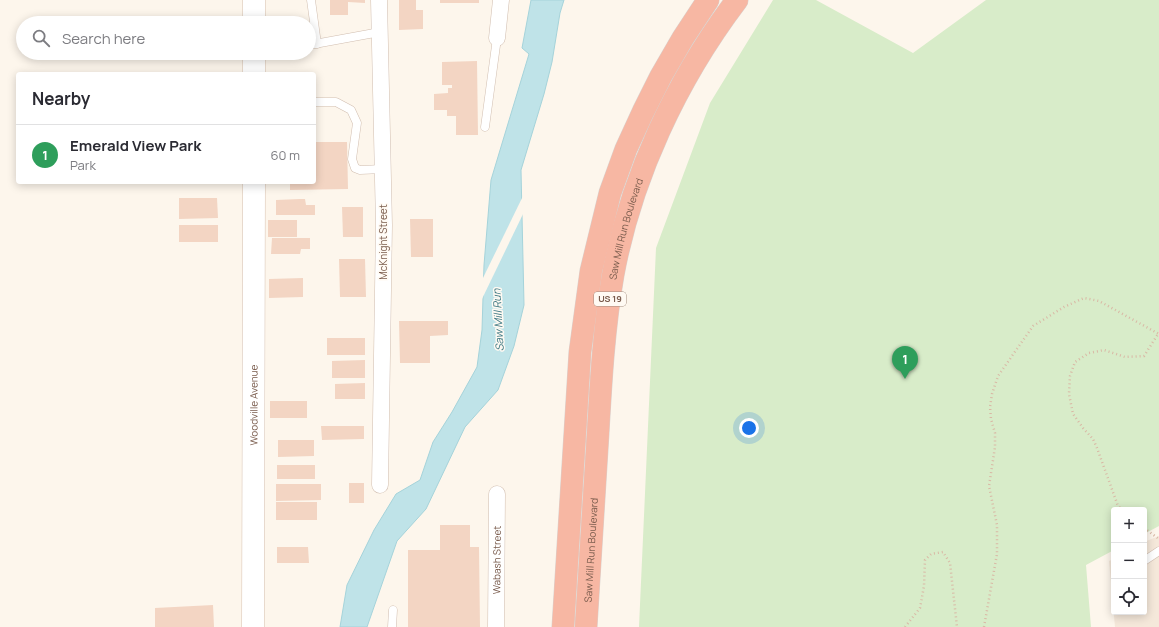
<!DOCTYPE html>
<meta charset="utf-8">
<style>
:root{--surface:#fff;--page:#f7f7f7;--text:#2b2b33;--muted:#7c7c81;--line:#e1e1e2;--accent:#0f766e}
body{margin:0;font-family:Manrope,sans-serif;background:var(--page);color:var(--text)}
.controls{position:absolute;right:12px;bottom:12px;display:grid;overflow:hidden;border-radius:4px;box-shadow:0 2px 10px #0003}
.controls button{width:36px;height:36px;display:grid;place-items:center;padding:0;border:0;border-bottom:1px solid var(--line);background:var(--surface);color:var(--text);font:20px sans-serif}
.you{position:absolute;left:749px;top:428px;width:14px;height:14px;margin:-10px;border:3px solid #fff;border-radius:50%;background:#1a73e8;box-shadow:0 0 0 6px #1a73e833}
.badge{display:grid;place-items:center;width:26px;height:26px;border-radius:50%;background:var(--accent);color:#fff;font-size:13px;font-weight:700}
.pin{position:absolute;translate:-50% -33px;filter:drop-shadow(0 1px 2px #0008)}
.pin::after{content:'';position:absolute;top:21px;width:14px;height:12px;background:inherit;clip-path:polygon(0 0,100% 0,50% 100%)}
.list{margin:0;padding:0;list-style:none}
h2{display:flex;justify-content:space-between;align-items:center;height:52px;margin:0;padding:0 16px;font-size:17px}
h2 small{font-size:13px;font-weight:400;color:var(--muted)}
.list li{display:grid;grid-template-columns:26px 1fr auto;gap:12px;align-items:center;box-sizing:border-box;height:60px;padding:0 16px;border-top:1px solid var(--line)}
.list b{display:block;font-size:15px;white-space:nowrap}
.list p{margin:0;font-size:13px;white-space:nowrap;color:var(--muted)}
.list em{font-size:13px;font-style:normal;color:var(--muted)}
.icon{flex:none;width:22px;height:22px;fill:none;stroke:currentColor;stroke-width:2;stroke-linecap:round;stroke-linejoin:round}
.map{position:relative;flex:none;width:1159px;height:627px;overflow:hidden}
.search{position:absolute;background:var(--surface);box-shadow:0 2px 10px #0003;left:16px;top:16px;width:300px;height:44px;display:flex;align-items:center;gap:10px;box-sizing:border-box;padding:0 14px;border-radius:22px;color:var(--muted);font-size:15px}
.panel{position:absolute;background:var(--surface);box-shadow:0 2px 10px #0003;left:16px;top:72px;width:300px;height:112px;border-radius:4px}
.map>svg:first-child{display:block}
</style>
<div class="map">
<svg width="1159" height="627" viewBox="0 0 1159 627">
<rect width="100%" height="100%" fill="#fdf6ec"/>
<polygon fill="#f5e8da" points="1159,536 1159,627 1115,627 1109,561 1114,559 1114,612 1144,612 1144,542"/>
<polygon fill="#d8ecc9" points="773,0 816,0 913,53 986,0 1159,0 1159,526 1144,534 1144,510 1114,510 1114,550 1086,565 1091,627 639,627 656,248 710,103"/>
<polygon fill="#bfe3e8" stroke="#a5d3da" points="531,0 564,0 560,13 552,62 544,94 521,170 524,305 514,346 498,390 465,427 426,509 397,541 367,627 340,627 347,585 374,530 396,494 420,480 433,442 452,412 477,367 482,330 484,265 491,180 529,54 522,48"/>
<polygon fill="#fdf6ec" points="524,194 524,212 481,301 482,280"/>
<g fill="#f3d5c3">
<polygon points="330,0 365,0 365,3 348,2 348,15 330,15"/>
<polygon points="399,0 416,0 416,10 423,10 423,29 399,30"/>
<rect x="440" y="0" width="39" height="3"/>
<polygon points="477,61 478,135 456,135 456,116 447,116 447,110 434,110 434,94 448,93 448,88 452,88 452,85 442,85 442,62"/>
<polygon points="314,142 347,142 348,189 290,190 290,182 314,182"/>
<polygon points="179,198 217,198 218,218 179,219"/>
<polygon points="300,199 305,199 306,205 315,205 315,215 276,215 276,200"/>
<polygon points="342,207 363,207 363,237 343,237"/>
<polygon points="410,219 433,219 433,257 411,257"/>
<rect x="268" y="220" width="29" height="17"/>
<rect x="179" y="225" width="39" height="17"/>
<polygon points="272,238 310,238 310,249 301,249 300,254 271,254"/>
<polygon points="339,259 365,259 366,297 340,297"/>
<polygon points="303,278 303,297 269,298 269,279"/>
<polygon points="399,321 448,321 448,335 430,336 430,363 400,363"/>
<rect x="327" y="338" width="38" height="17"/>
<polygon points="365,360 365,378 332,378 332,361"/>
<polygon points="365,383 365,399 335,399 335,384"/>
<rect x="270" y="401" width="37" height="17"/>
<polygon points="321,426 364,426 364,439 322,440"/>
<polygon points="278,440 314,440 314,456 278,457"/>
<rect x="277" y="465" width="38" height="14"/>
<rect x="349" y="483" width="15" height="20"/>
<polygon points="276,484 321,484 321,500 276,501"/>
<rect x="276" y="502" width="41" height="18"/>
<polygon points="440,525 470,525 470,547 479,547 480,627 408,627 408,550 440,550"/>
<polygon points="277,547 308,547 309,563 277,563"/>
<polygon points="213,605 214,627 155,627 155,608"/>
</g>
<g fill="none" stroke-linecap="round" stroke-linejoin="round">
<defs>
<g id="lane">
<polyline points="311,0 317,44"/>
<polyline points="309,45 380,32"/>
<polyline points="314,102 336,102 351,110 357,123 352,159 355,168 360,170 383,169"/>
<polyline points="485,127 497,38"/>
<polyline points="1144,561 1159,551"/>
<polyline points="392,627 393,610"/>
</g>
<g id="street">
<polyline points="379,0 384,225 380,485"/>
<polyline points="497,38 501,0"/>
<path id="s1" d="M496,627L497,494"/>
</g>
<g id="secondary">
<polyline points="254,23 254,0"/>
<polyline points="254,74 254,53"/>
<path id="s2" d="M253,627L254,182"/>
</g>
<g id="highway">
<polyline points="563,627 580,352 591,271 610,193 626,149 643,112 661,76 683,38 708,0"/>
<path id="s3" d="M586,627C590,562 594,497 598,433C601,380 604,327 613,275C631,177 677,79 737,0"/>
</g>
</defs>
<use href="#lane" stroke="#d1beb0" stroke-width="9"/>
<use href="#street" stroke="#d1beb0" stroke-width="17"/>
<use href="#secondary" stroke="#d6c0b0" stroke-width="23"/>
<use href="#highway" stroke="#dad1cd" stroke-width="23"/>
<g stroke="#d9b8a5" stroke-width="2.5" stroke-dasharray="1 3" stroke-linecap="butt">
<polyline points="1123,510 1118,506 1097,448 1093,439 1083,428 1073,414 1069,394 1070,376 1075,362 1089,353 1104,350 1125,357 1144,356 1158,334"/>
<polyline points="1144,528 1159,539"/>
<polyline points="905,627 920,608 924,586 925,560 931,554 943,552 950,563 957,627"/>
<polyline points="984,627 997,554 997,525 989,486 995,447 995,433 991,419 990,407 992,394 998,376 1033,326 1064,307 1084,298 1099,301 1159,334"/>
</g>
<use href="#lane" stroke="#fff" stroke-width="8"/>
<use href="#street" stroke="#fff" stroke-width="16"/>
<use href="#secondary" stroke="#fff" stroke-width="22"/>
<use href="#highway" stroke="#f7b7a3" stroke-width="22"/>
</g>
<g text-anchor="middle" stroke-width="3" stroke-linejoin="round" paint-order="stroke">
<rect fill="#fffaf3" stroke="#a28b7f" stroke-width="1" x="594" y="292" width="32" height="14" rx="3"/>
<g font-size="9" font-weight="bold" fill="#7a5c4d">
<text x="610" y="302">US 19</text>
</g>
<g font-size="10" fill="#7a5c4d" stroke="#fffaf3">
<text dy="4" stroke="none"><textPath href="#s3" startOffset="401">Saw Mill Run Boulevard</textPath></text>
<text transform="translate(383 242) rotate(-90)" y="4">McKnight Street</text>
<text dy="4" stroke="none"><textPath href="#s2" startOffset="222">Woodville Avenue</textPath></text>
<text dy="4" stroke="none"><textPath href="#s3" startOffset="77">Saw Mill Run Boulevard</textPath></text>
<text dy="4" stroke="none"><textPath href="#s1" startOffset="67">Wabash Street</textPath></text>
</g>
<g font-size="11" font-style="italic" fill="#437c86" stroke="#fffaf3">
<text transform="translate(498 320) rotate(-93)" y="4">Saw Mill Run</text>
</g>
</g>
</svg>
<div class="controls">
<button>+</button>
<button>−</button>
<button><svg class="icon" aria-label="locate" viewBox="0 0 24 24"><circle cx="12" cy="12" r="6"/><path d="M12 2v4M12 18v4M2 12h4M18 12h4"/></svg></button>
</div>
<div class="you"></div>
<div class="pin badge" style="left:905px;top:379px;background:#2e9e5b">1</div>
<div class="search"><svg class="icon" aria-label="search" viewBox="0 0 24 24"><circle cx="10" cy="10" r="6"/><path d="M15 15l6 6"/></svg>Search here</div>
<section class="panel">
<h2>Nearby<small></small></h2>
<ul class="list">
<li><span class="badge" style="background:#2e9e5b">1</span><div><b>Emerald View Park</b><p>Park</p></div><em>60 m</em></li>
</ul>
</section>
</div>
